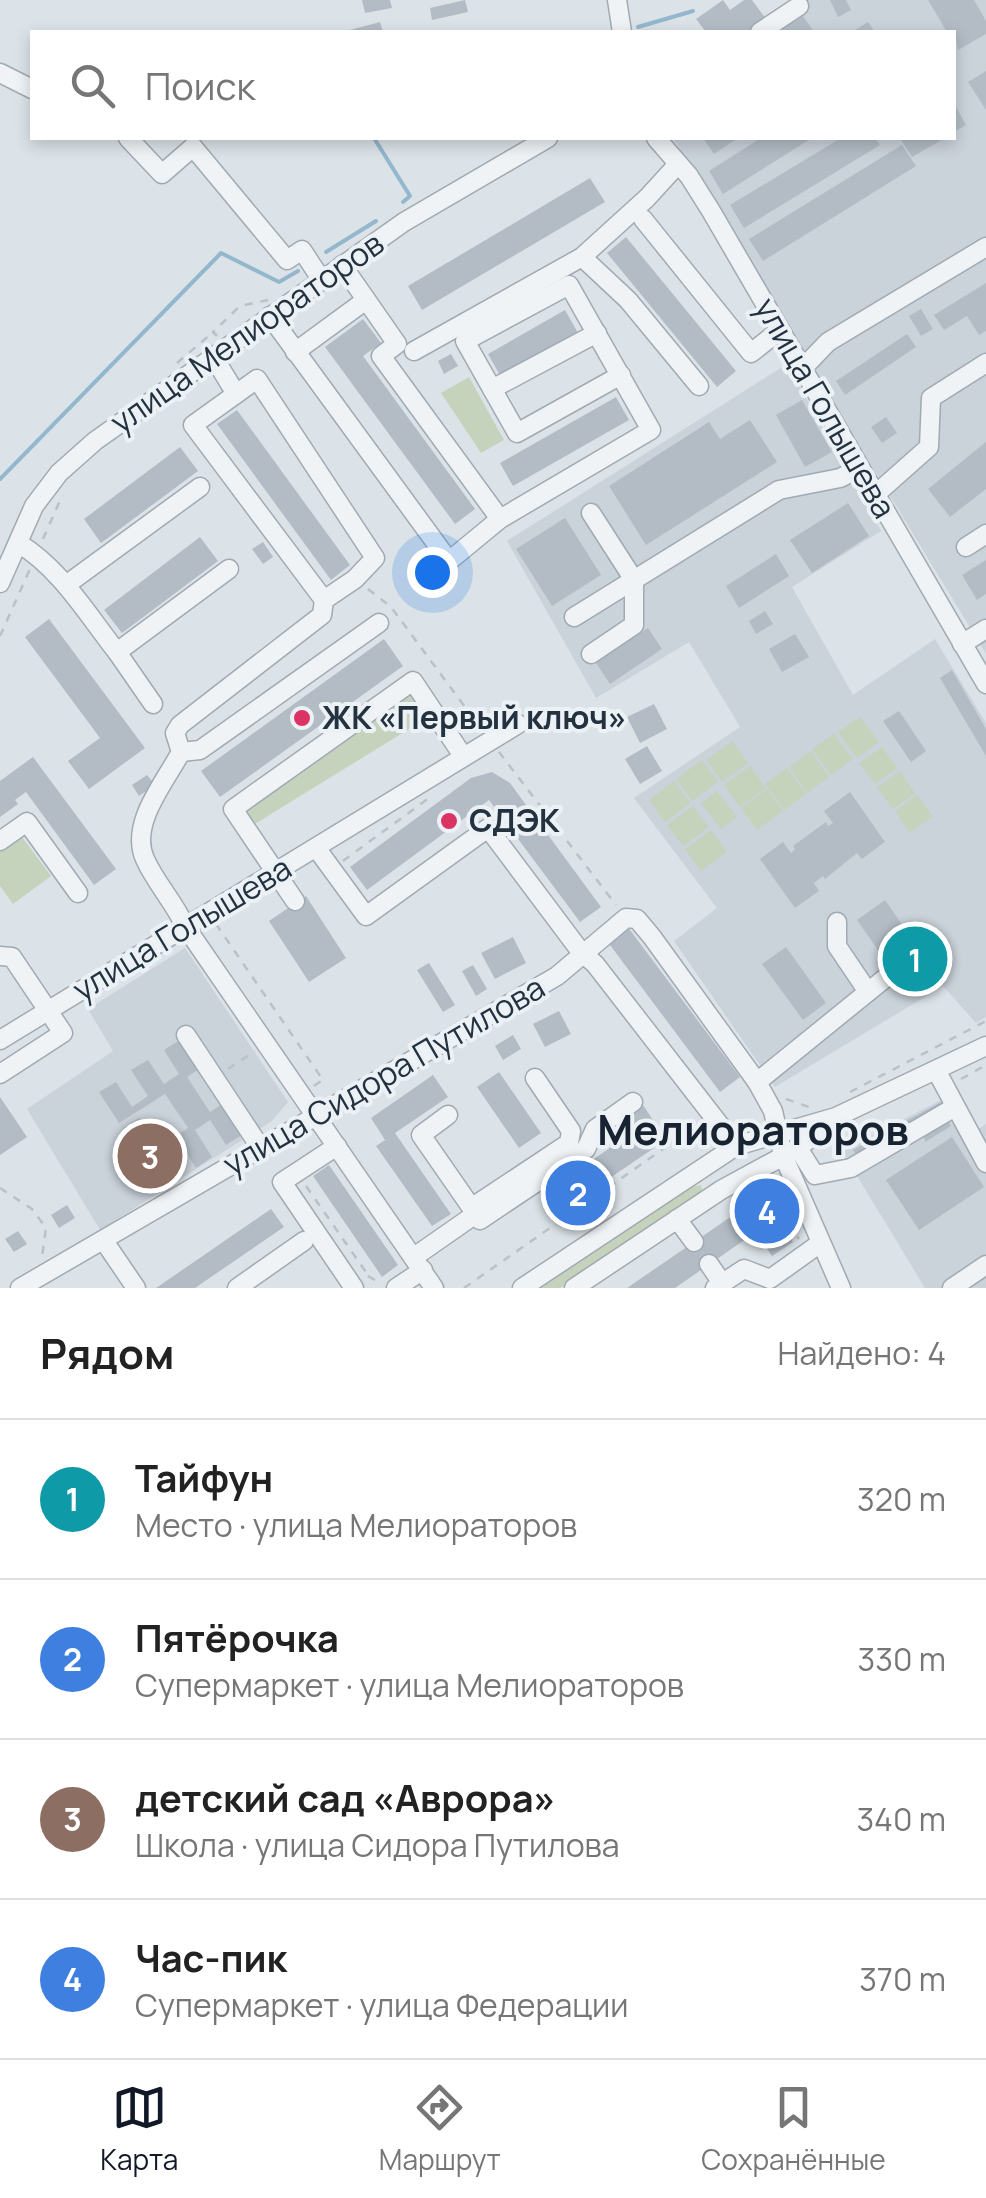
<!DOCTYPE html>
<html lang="ru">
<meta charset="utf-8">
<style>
:root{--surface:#fff;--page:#f2f2f2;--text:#222;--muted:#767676;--line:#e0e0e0;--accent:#111827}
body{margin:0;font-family:Manrope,sans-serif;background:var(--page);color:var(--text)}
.you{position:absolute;left:432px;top:572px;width:35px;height:35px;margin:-25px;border:8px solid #fff;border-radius:50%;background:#1a73e8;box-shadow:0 0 0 15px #1a73e833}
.badge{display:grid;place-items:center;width:65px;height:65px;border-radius:50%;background:var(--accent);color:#fff;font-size:32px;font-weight:700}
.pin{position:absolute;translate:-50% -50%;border:5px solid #fff;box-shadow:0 2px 10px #0006}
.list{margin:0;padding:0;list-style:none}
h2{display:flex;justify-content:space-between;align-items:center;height:130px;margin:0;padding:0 40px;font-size:42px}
h2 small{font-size:32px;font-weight:400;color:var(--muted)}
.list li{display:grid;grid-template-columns:65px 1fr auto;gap:30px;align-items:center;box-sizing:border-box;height:160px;padding:0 40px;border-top:2px solid var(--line)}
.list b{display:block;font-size:38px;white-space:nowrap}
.list p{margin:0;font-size:32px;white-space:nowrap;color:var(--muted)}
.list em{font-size:32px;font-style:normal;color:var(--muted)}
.icon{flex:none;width:55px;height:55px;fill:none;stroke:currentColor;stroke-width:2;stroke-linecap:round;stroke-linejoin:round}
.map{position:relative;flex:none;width:986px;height:1288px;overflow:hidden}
.search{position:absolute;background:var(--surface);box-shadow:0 5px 15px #0003;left:30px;right:30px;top:30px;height:110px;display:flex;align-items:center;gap:25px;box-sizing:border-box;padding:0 35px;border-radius:0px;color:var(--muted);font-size:38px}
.sheet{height:770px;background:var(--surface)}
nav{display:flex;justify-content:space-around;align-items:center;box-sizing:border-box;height:140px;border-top:2px solid var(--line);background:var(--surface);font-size:28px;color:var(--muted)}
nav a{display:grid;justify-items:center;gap:5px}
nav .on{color:var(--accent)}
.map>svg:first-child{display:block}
</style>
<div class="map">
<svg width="986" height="1288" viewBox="0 0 986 1288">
<rect width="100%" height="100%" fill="#dce3e8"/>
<g fill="#cad2da">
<polygon points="793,0 986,0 986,654 673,138 954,138 954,32 749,32"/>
<polygon points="787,364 881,531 792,587 853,695 935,639 986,723 986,1017 976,1023 943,986 775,1087 674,941 717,908 634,798 740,727 689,642 596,698 507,541"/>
<polygon points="185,948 288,1102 272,1121 100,1230 27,1109 113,1051 88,1009"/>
<polygon points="943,1099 967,1137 986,1124 986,1288 925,1288 842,1151"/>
</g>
<g fill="#c5d3bd">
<polygon points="469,377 504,440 481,453 441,393"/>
<polygon points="410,692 427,718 253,825 242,811"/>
<polygon points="860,717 879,742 857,758 838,732"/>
<polygon points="834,734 853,759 831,775 812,749"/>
<polygon points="732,741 748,763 722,782 706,760"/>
<polygon points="882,747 897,768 875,784 859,763"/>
<polygon points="811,751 829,777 807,793 789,767"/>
<polygon points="702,760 718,782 692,801 676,779"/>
<polygon points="750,766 766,788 740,807 724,785"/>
<polygon points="787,768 806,794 784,810 765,784"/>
<polygon points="900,771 915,793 893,809 877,788"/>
<polygon points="674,781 690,803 665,822 649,800"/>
<polygon points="767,789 783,811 757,830 741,808"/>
<polygon points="717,791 737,817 721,829 701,803"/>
<polygon points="917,795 933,816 910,833 895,811"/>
<polygon points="693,806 709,827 683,846 667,825"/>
<polygon points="711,830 727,852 701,871 685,849"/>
<polygon points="19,833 51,876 13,904 0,886 0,847"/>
<polygon points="701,1185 702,1190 697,1197 560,1288 533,1288 679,1190"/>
</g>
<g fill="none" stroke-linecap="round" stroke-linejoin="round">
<g stroke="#93b7cc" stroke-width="4">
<polyline points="638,27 693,11"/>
<polyline points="374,138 410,196 403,202"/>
<polyline points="326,252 376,221"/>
<polyline points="0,479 221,253 279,282 298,271"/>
</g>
</g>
<g fill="#b3bcc5">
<polygon points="362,0 390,0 392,8 365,13"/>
<polygon points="465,0 468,12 432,20 430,8"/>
<polygon points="723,0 730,10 744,0 752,0 766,19 746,32 706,32 696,19"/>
<polygon points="830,0 846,0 851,10 838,17"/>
<polygon points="928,0 974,0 986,21 986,34 958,50 954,32 947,32"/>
<polygon points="803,16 814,32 779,32"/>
<polygon points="380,22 383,32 346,32 346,31"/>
<polygon points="868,22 875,32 852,32"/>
<polygon points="986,71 986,110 968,82"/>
<polygon points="954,103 966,125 954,132"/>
<polygon points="703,138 738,138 714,154"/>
<polygon points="761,138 812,138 723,194 709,171"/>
<polygon points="841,138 875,138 880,145 744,228 730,205"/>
<polygon points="900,138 945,138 912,157"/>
<polygon points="902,145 916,166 763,261 749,239"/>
<polygon points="590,178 605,202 422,310 408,286"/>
<polygon points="626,237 736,371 717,387 607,253"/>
<polygon points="986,283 986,331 979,335 967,316 944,330 934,315"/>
<polygon points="921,309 933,329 921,336 909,316"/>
<polygon points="565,310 578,333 501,377 488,354"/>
<polygon points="363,319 381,343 363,356 475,509 455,524 325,347"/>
<polygon points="907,334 916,347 845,395 836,381"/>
<polygon points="451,354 458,366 444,374 438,361"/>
<polygon points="616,397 629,420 513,486 500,463"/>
<polygon points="802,400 832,452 805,467 776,415"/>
<polygon points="237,410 350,565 331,580 217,424"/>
<polygon points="886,417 897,433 882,443 871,427"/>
<polygon points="750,420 777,462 646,545 609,486 709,422 720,439"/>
<polygon points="986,442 986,489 950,517 928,489"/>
<polygon points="180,447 198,471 101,543 84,519"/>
<polygon points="848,503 869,536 812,573 790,540"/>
<polygon points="565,518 601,575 552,606 516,549"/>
<polygon points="200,537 218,561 122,633 104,610"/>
<polygon points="263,542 273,557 263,564 252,549"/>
<polygon points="776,554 789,576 739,608 726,586"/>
<polygon points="986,560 986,594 977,600 962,575"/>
<polygon points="765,611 773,624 756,634 749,621"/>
<polygon points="49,619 145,748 89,789 68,761 100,738 25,637"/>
<polygon points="648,628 662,649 610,684 596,663"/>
<polygon points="795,634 809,657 782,672 769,649"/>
<polygon points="384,639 403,666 220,797 201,771"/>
<polygon points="952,670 986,729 986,756 940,678"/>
<polygon points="654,704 667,729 640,743 627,717"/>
<polygon points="899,711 926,751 911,762 883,721"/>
<polygon points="647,746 662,771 640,784 625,759"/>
<polygon points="33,757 116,869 94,885 26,792 15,800 18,804 0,817 0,781"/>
<polygon points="492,772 510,783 601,907 580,922 489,800 367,890 350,867 471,778"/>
<polygon points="147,775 155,785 139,796 132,785"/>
<polygon points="850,792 885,842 862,859 857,853 825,879 823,876 814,883 819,891 795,908 760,859 783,842 791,853 795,849 793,846 826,822 828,826 833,823 824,811"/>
<polygon points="306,896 346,958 309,982 269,921"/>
<polygon points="885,900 908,933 880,953 857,920"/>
<polygon points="627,926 740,1077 720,1092 607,941"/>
<polygon points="513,937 526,963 495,979 481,953"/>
<polygon points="914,942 930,967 917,975 901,951"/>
<polygon points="786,947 826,1003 803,1020 762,964"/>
<polygon points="429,963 455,1005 443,1012 417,970"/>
<polygon points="473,965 487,989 476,996 462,971"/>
<polygon points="559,1011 571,1034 545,1047 533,1024"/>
<polygon points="513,1035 521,1049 503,1060 495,1046"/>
<polygon points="180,1040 199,1069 187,1077 210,1112 222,1104 242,1135 226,1145 210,1120 195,1130 212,1157 196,1168 180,1143 163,1154 178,1178 162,1189 123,1128 139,1118 158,1147 188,1128 165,1094 119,1123 99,1092 116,1082 132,1107 148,1096 131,1070 148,1060 164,1084 179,1074 164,1050"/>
<polygon points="499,1072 541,1133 519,1148 477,1087"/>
<polygon points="433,1075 448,1097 395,1133 451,1214 432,1226 376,1146 385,1140 371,1118"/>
<polygon points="0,1097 27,1137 0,1155"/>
<polygon points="941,1102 945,1109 857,1157 853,1150"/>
<polygon points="643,1105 666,1140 555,1215 537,1190 587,1155 591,1161 614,1145 605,1132"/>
<polygon points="945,1116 951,1126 925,1142 923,1129"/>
<polygon points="952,1137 984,1187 919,1230 886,1180"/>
<polygon points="329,1165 398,1265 382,1277 313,1176"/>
<polygon points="761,1196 793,1242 772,1256 756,1232 675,1288 627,1288"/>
<polygon points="67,1205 75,1218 59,1228 51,1215"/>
<polygon points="271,1209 284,1227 195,1288 156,1288"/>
<polygon points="18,1231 27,1244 14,1252 5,1239"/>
</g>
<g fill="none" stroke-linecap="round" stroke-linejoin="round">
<defs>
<g id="minor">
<polyline points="617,0 622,32"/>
<polyline points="760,32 799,6"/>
<polyline points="0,73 32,89"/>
<polyline points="128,138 162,174 193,147 287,260 302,250 321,279"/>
<polyline points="656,138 689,176 711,211 986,684"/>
<polyline points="643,219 751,353 780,330"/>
<polyline points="582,257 628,300 699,386"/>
<polyline points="270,316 449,561 500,519 381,356 397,344 342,265"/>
<polyline points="414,351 582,257 647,198 678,164"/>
<polyline points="295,352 366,300"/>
<polyline points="213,356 236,394"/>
<polyline points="803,368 828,342 986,247"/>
<polygon points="257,379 375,558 355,579 324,600 193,425"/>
<polyline points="492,389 597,333"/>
<polyline points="876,494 929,447 931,398 986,363"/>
<polyline points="500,519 651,430 569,285 465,341 517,433 621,375"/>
<path d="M18,543C60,568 87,614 117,652L229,569"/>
<polyline points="966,547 986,534"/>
<polyline points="0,583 34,506 59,473 95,441 404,222 548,138"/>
<polyline points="66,585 200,487"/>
<path d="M324,600L322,615L180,725L175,733L181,752C165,782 129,824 145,859C155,882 174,902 185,926L434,1288"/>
<polyline points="574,617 779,490 840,478 860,468"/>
<polyline points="962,644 986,629"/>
<polyline points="117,652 153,704"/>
<polyline points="591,654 634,625 634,580 591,513"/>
<polyline points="181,752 200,750 379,623"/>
<polyline points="0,841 27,822 78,893"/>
<polyline points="317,849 366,916 488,828 581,952 595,964 736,1146"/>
<polyline points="295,901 233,809 413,681 463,756"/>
<polyline points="0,956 12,957 63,1033 0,1074"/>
<polyline points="868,992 904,963"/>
<polyline points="186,1035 260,1147"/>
<polyline points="0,1040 518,724"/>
<polyline points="936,1070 986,1163"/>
<polyline points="757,1082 868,992 837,946 837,922"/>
<polyline points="448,1115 421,1135 480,1220 586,1149 595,1129 633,1102"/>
<polyline points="337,1146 282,1182 354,1288"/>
<polyline points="798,1148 815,1175 851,1168 955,1107"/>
<polyline points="677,1219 694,1242"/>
<polyline points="104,1241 136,1288"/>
<polyline points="414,1257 470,1218 480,1202 569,1143 571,1131 535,1078"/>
<polyline points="709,1264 722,1283"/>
<polyline points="20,1288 557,976 626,918 637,919 652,937 757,1082 773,1111 783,1155 841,1288"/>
<polyline points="237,1288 304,1241"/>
<polyline points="396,1288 423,1270"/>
<polyline points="522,1288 736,1146 836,1117 986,1046"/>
<polyline points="574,1288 721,1190 798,1148 829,1123"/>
<polyline points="715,1288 744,1269 770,1279 819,1244"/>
<polyline points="952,1288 986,1265"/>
</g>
</defs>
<use href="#minor" stroke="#a1aab2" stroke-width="21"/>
<g stroke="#bac1c7" stroke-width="2.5" stroke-dasharray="8 8" stroke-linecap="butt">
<polyline points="217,336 213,332 240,306 268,300"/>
<polyline points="177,363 212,333"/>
<polyline points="43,539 62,496"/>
<polyline points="368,589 391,607 482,730"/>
<polyline points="0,636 30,569"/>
<polyline points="499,752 616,905"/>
<polyline points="343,861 433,795"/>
<polyline points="216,924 323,1080 312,1087"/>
<polyline points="228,1069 255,1051"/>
<polyline points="961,1079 986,1065"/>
<polyline points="850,1092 986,1021"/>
<polyline points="786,1099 812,1108"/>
<polyline points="762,1183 799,1239"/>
<polyline points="306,1186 368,1275"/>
<polyline points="0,1188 32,1209 46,1228 42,1257"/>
<polyline points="368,1276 382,1284"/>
<polyline points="464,1288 699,1124"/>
</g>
<use href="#minor" stroke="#eff3f6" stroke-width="18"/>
</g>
<g fill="#db3364" stroke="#ecf1f6" stroke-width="4">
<circle cx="302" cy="718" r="10"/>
<circle cx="449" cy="821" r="10"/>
</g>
<g text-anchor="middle" stroke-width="8" stroke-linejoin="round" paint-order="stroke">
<g font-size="32" fill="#243240" stroke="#ecf1f6">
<text transform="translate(247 333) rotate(-35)" y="11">улица Мелиораторов</text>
<text transform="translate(825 408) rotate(60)" y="11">улица Голышева</text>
<text transform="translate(182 929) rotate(-31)" y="11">улица Голышева</text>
<text transform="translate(384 1076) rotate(-30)" y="11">улица Сидора Путилова</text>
</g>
<g font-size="32" font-weight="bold" fill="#243240" stroke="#ecf1f6" text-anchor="start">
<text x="322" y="729">ЖК «Первый ключ»</text>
<text x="469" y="832">СДЭК</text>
</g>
<g font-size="42" font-weight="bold" fill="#172330" stroke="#ecf1f6">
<text x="753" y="1145">Мелиораторов</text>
</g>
</g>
</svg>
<div class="you"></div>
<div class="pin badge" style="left:915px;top:959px;background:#0f9aa8">1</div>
<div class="pin badge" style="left:578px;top:1193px;background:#3f7fe0">2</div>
<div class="pin badge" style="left:150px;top:1156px;background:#8d6e63">3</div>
<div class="pin badge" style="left:767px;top:1211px;background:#3f7fe0">4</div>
<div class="search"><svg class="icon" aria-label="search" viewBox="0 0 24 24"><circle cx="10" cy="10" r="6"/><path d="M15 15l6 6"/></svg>Поиск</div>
</div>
<section class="sheet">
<h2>Рядом<small>Найдено: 4</small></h2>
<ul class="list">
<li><span class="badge" style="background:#0f9aa8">1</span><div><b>Тайфун</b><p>Место · улица Мелиораторов</p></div><em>320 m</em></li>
<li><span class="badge" style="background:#3f7fe0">2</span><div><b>Пятёрочка</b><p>Супермаркет · улица Мелиораторов</p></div><em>330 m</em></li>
<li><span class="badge" style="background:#8d6e63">3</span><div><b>детский сад «Аврора»</b><p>Школа · улица Сидора Путилова</p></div><em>340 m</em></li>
<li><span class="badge" style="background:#3f7fe0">4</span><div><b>Час-пик</b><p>Супермаркет · улица Федерации</p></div><em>370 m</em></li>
</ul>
</section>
<nav>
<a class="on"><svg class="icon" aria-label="map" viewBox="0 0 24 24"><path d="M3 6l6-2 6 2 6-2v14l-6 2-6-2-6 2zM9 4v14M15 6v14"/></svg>Карта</a>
<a><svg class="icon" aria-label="directions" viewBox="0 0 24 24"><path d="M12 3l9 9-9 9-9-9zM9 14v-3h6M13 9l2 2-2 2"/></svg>Маршрут</a>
<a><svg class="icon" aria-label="saved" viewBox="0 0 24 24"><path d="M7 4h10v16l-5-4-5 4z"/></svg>Сохранённые</a>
</nav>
